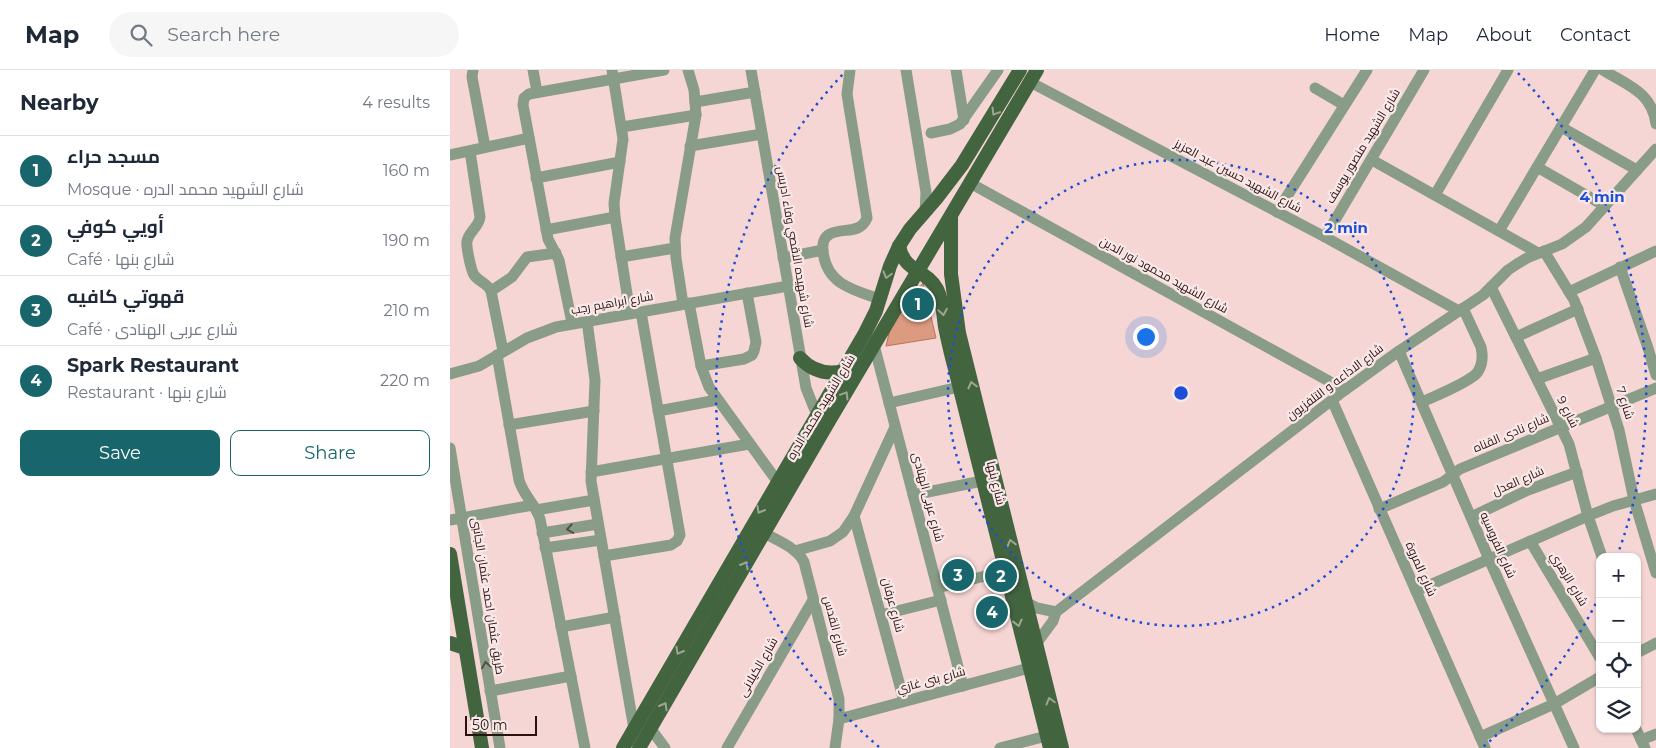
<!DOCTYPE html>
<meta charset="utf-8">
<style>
:root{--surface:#fff;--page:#f6f6f7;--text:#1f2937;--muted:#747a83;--line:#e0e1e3;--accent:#18666c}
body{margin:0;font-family:Montserrat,Cairo,sans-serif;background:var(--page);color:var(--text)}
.controls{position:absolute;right:15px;bottom:15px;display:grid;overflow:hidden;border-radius:10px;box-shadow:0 1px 4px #0004}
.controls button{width:45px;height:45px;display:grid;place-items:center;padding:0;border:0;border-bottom:1px solid var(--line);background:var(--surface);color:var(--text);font:25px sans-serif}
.scale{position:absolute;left:15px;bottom:12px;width:72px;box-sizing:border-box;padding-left:5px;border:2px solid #2c1111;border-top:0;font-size:14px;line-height:18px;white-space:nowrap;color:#2c1111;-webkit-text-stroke:4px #f8e8e7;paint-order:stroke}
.you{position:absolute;left:695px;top:266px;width:18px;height:18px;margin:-12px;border:4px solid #fff;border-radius:50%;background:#1a73e8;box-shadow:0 0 0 8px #1a73e833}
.badge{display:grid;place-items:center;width:32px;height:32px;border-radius:50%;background:var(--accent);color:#fff;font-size:16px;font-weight:700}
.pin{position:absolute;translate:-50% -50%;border:2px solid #fff;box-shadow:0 1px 5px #0006}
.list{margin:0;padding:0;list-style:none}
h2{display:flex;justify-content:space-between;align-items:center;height:65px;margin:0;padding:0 20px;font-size:21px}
h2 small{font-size:16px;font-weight:400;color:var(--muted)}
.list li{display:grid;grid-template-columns:32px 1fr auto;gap:15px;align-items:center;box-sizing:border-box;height:70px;padding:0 20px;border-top:1px solid var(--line)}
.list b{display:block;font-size:19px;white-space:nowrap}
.list p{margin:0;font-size:16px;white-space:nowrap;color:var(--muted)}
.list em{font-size:16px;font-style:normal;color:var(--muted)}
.actions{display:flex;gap:10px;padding:15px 20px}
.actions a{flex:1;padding:11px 0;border:1px solid var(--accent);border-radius:10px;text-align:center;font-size:18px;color:var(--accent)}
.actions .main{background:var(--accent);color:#fff}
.icon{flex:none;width:28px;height:28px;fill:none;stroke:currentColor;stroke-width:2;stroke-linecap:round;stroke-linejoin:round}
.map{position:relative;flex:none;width:1206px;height:678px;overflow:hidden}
header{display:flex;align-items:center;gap:30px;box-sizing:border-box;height:70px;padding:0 25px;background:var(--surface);border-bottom:1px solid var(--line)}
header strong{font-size:24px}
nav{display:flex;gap:28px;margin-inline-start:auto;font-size:18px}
.search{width:350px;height:45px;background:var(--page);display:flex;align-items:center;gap:12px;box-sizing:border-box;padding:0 18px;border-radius:28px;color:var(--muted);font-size:19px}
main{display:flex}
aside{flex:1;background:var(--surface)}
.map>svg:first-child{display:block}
</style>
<header>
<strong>Map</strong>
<div class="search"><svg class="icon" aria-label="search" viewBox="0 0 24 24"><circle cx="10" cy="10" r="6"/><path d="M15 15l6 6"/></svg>Search here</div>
<nav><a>Home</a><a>Map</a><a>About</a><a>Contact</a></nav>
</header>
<main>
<aside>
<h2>Nearby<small>4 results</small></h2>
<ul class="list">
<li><span class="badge">1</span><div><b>مسجد حراء</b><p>Mosque · شارع الشهيد محمد الدره</p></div><em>160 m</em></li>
<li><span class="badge">2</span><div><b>أويي كوفي</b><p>Café · شارع بنها</p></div><em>190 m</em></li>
<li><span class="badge">3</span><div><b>قهوتي كافيه</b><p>Café · شارع عربى الهنادى</p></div><em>210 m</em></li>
<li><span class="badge">4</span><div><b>Spark Restaurant</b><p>Restaurant · شارع بنها</p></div><em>220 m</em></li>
</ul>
<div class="actions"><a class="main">Save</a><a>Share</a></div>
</aside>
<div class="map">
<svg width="1206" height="678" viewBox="0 0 1206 678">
<rect width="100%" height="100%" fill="#f6d6d4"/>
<polygon fill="#dc9a80" stroke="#b4755b" points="473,213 486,268 436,276 441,255"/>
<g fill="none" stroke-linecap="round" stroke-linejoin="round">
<g stroke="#899c87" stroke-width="11">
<polyline points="23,0 22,7 35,77"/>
<polyline points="83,0 87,22"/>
<polyline points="162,0 173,69 164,133 165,147 180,243"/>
<polyline points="301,0 356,318 364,338 373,347"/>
<path d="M400,0L397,24L417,148C410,165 393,157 380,164C374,167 372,174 373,181C376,214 403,220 430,229"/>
<polyline points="456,0 476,122 475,143"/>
<polyline points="506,0 514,50"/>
<path d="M1153,0C1177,15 1202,22 1206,54"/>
<polyline points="580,12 875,167 1009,241"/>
<polyline points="865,18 894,35"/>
<polyline points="245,32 305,22"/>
<polyline points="172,57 246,45"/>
<polyline points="1111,57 1187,100"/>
<polyline points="481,63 500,59 510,54 548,0"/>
<polyline points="240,76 312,64"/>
<path d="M20,81L30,147C29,157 19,161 17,171C16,177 21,200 24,205C29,212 37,213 41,221L53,281"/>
<polyline points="0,85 79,68"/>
<polyline points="922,90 1088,183"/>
<polyline points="1087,97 1155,136"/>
<polyline points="86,108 170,92"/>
<polyline points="520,113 895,320"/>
<polyline points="985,125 1058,0"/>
<polyline points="827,142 917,0"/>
<polyline points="96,160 165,147"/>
<polyline points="1049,161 1145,0"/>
<polyline points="875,167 974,0"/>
<polyline points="1094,181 1124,230 1146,288 1169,360 1184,430 1206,503"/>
<polyline points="171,187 225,178"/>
<polyline points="333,188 373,180"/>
<polyline points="1170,197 1198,278 1206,305"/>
<polyline points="1041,217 1119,374 1138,446 1152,487"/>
<polyline points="41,221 62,207 77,187 106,183"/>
<polyline points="1119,222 1206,181"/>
<polyline points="239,233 251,296 259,317 327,411"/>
<polyline points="233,234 226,188 225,168 246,45 244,20 238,0"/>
<polyline points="137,251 145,310 141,411 184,659"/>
<polyline points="122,253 109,190 98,169 73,35 74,28 79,24 214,0"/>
<polyline points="1066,267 1128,239"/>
<polyline points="424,275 513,616"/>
<polyline points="949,281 1039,489 1124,678"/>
<path d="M47,285L69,410C73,425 86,435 90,449L135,678"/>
<polyline points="251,296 294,289 302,285 304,281 306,272 297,223"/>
<polyline points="0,304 29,296 77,268 106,257 338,216"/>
<polyline points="1087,309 1146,288"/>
<polyline points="882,330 1035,678"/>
<path d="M972,332C985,326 1018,313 1027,303C1033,295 1033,286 1031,277L1013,238"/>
<polyline points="439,333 509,317"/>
<polyline points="208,341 267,330"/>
<polyline points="59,355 144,341"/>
<polyline points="0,378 50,678"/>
<polyline points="141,402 299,374"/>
<polyline points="463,425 532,411"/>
<polyline points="929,439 993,412 1010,399 1206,318"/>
<polyline points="86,440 144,430"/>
<polyline points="404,446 454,631"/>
<polyline points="1021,447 1078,420 1127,402"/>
<polyline points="0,450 83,435"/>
<polyline points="92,463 148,454"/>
<path d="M314,463C327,470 347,478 354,492L389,629V649L385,678"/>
<polyline points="1080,471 1150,588"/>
<polyline points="95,478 151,470"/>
<polyline points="345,481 380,471 393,462 404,446 445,357"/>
<polyline points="154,486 221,475 227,471 230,465 191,242"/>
<polyline points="487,518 555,501"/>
<polyline points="966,521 1138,446 1163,436 1206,424"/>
<polyline points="575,532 587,538 606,542"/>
<polyline points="431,545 491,530"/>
<polyline points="111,557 165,547"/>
<polyline points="586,574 603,551 606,542 895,320 949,281 1033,225 1058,200 1067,194 1077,188 1112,174 1136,157 1206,79"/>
<polyline points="1187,583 1206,573"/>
<polyline points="40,621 121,606"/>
<polyline points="389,649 579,598"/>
<polyline points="201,659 215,678"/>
<polyline points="1186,659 1195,678"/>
<polyline points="1030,667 1104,634 1150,607"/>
<polyline points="1191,670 1206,664"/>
<polyline points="277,678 363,530"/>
<polyline points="550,678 604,664"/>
</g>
<g stroke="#42643f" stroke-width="14">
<polyline points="501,147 501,204 509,263 612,678"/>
<path d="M449,176C454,202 476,199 487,219C493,230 493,244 495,257C498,271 501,285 505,299L600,678"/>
<path d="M350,288C362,301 376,305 393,301"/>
<polyline points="0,484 32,678"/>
<polyline points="0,573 15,578"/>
<polyline points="173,678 415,263 426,241 440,196 449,176 460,159 486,129 512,95 570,0"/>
<polyline points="189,678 379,351 587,0"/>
</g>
</g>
<defs><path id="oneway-chevron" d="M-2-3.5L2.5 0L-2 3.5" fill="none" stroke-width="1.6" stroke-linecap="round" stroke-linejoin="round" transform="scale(1.25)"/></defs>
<g stroke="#9da693">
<use href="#oneway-chevron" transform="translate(545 42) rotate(121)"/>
<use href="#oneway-chevron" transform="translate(437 205) rotate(106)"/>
<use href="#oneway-chevron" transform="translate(493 242) rotate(81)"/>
<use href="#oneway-chevron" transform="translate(522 315) rotate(-104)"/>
<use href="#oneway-chevron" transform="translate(395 325) rotate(-59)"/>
<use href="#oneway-chevron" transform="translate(310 440) rotate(120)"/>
<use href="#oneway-chevron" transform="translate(561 473) rotate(-104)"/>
<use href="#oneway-chevron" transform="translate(295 495) rotate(-60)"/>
<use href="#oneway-chevron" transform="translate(568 553) rotate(76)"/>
<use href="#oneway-chevron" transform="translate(229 581) rotate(120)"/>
<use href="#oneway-chevron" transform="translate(600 631) rotate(-105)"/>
<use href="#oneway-chevron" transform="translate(214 636) rotate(-60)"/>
</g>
<g stroke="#565046">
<use href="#oneway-chevron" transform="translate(120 459) rotate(171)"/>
<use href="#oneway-chevron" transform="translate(36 595) rotate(-99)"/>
</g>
<g fill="none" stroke="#1d4ed8" stroke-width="2.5" stroke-dasharray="2.5 5">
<circle cx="731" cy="323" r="233"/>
<path d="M1149 527A465 465 0 0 1 1033 677M429 677A465 465 0 0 1 394 3M1068 3A465 465 0 0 1 1167 486"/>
</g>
<g text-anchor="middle" stroke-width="4.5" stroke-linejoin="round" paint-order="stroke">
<g font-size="12" fill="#2c1111" stroke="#f8e8e7">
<text transform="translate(913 76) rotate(-59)" y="4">شارع الشهيد منصور يوسف</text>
<text transform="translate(788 106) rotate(28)" y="4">شارع الشهيد حسين عبد العزيز</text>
<text transform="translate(345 177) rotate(80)" y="4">شارع شهيده الاقصي وفاء ادريس</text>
<text transform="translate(714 205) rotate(29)" y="4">شارع الشهيد محمود نور الدين</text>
<text transform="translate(162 233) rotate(-10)" y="4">شارع ابراهيم رجب</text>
<text transform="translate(885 312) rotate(-37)" y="4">شارع الاذاعه و التلفزيون</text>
<text transform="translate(1175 333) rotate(72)" y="4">شارع 7</text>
<text transform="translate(371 337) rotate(-59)" y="4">شارع الشهيد محمد الدره</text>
<text transform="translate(1118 342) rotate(63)" y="4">شارع 9</text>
<text transform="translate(1061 363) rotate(-23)" y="4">شارع نادى القناه</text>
<text transform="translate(1068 411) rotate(-24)" y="4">شارع العدل</text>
<text transform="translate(546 413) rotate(76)" y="4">شارع بنها</text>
<text transform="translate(478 427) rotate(75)" y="4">شارع عربى الهنادى</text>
<text transform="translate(1048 475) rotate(66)" y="4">شارع الفروسيه</text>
<text transform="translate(971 499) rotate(66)" y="4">شارع المروة</text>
<text transform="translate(1119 509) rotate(59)" y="4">شارع الزهري</text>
<text transform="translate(38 526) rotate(81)" y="4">طريق عثمان احمد عثمان الجانبى</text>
<text transform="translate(443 535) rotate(75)" y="4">شارع عرفان</text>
<text transform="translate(385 556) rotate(75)" y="4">شارع القدس</text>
<text transform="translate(308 597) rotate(-60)" y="4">شارع الكيلانى</text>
<text transform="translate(481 610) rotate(-15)" y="4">شارع بنى غازي</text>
</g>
</g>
<circle cx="731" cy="323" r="8" fill="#1d4ed8" stroke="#f8e8e7" stroke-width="2.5"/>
<g font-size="15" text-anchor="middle" font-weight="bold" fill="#1d4ed8" stroke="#f8e8e7" stroke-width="4.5" stroke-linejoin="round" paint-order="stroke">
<text x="1152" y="132">4 min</text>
<text x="896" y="163">2 min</text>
</g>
</svg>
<div class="controls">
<button>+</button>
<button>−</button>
<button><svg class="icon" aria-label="locate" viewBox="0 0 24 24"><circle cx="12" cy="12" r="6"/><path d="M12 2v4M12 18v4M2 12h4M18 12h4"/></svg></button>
<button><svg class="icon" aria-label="layers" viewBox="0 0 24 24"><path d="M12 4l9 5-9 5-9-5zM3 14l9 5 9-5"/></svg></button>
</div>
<div class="scale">50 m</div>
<div class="you"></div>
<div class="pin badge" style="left:468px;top:234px">1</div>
<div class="pin badge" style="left:551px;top:506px">2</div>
<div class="pin badge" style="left:508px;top:505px">3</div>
<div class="pin badge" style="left:542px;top:542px">4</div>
</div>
</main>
